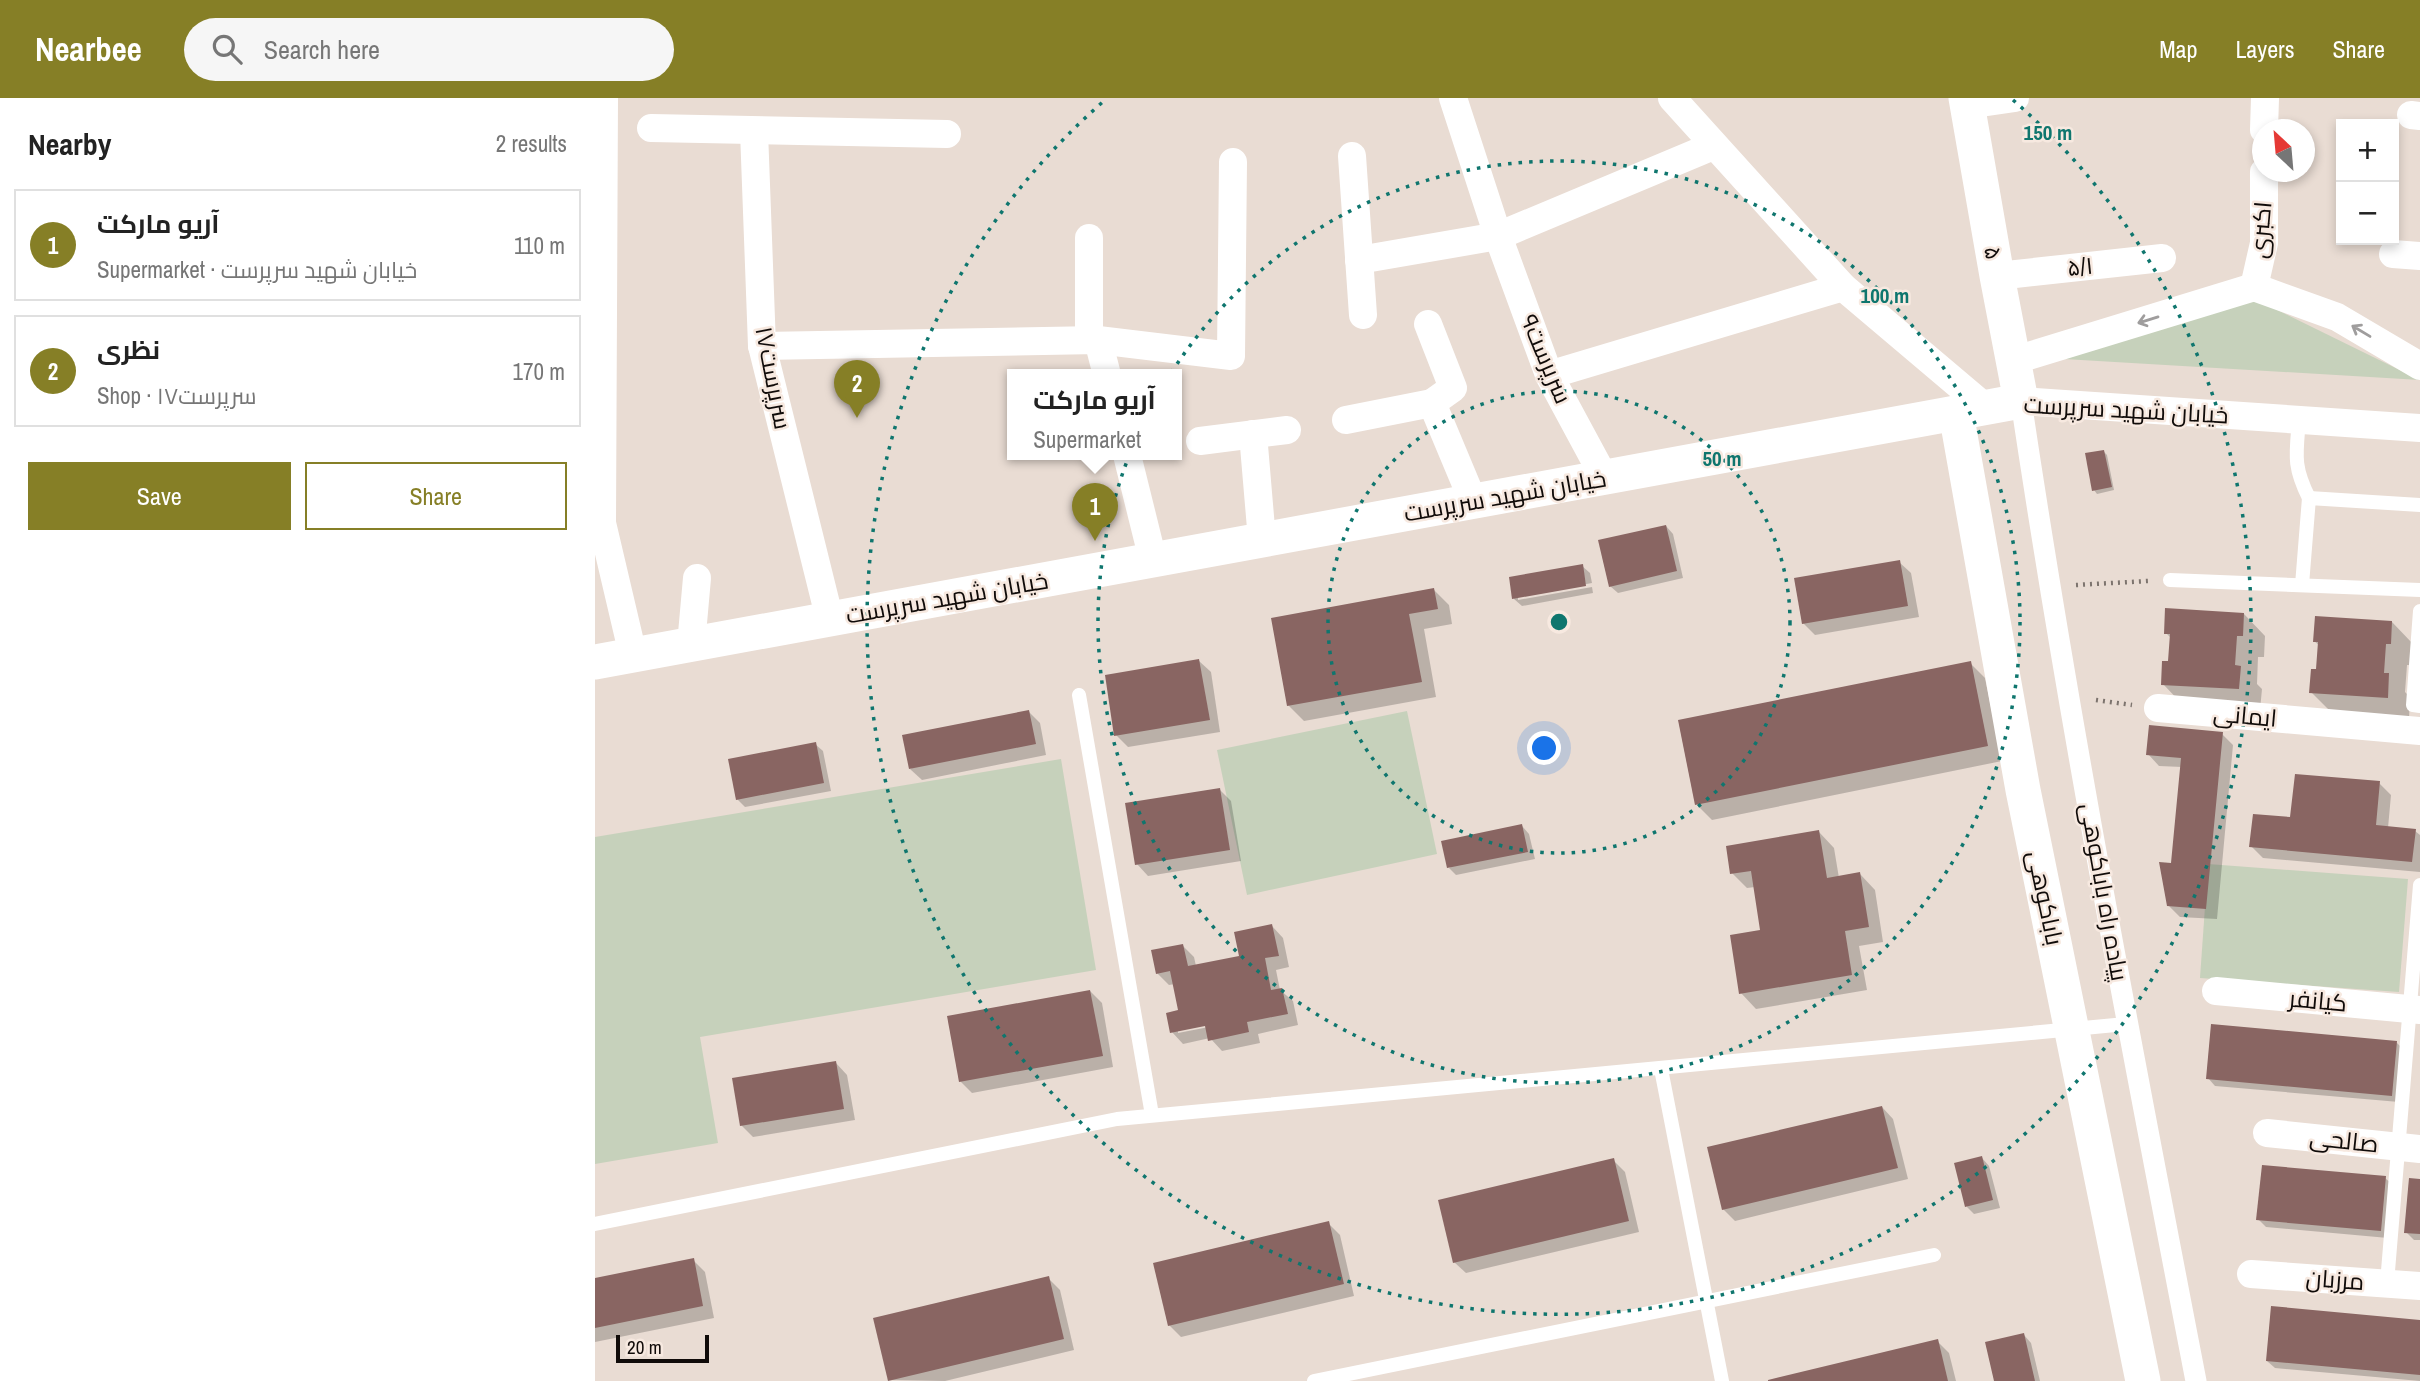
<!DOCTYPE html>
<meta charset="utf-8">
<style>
:root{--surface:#fff;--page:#f6f6f6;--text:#222;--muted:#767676;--line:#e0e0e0;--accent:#867f26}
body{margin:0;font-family:"Archivo Narrow",Cairo,sans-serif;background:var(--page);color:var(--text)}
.controls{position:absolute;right:21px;top:21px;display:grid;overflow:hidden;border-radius:0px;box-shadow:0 4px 10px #0003}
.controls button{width:63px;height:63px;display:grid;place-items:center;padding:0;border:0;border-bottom:2px solid var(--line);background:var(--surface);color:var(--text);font:35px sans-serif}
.compass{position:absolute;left:1657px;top:21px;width:63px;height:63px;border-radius:50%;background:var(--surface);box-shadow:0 4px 10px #0003;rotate:334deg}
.scale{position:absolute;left:21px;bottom:18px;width:93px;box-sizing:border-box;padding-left:7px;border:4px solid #100b09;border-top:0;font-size:19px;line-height:24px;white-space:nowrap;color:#100b09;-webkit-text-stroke:5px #f7e9e0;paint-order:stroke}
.you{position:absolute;left:950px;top:651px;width:24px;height:24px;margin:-18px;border:5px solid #fff;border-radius:50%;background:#1a73e8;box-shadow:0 0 0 10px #1a73e833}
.badge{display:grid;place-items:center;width:46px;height:46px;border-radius:50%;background:var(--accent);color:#fff;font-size:23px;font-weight:700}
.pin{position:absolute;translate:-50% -58px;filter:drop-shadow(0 2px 4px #0008)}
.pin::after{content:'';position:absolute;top:37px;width:24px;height:21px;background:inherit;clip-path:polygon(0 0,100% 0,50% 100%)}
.popup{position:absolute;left:412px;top:271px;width:175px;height:91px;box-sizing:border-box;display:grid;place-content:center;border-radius:0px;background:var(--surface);filter:drop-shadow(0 2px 5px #0005);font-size:23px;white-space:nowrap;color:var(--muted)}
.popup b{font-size:26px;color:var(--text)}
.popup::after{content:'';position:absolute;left:50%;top:100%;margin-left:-14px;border:14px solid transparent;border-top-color:var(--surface)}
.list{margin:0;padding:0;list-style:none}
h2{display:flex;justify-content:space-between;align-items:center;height:91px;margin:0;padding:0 28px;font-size:30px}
h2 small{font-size:23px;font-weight:400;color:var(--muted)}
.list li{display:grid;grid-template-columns:46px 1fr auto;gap:21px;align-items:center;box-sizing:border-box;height:112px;margin:0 14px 14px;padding:0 14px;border:2px solid var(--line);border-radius:0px}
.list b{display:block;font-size:26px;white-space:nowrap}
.list p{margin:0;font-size:23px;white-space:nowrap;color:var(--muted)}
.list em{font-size:23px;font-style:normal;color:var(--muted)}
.actions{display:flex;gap:14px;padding:21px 28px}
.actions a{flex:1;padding:16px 0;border:2px solid var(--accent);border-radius:0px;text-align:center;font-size:24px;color:var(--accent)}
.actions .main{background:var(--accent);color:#fff}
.icon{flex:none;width:38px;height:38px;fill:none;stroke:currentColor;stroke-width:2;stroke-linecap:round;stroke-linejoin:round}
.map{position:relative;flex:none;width:1825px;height:1283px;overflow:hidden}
header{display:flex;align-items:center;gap:42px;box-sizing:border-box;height:98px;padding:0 35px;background:var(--accent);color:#fff}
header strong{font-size:33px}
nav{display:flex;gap:38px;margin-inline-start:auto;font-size:24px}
.search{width:490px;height:63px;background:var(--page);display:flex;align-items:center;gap:18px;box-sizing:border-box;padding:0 24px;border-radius:38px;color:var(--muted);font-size:26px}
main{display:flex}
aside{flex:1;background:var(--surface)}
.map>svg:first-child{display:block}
</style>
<header>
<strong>Nearbee</strong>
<div class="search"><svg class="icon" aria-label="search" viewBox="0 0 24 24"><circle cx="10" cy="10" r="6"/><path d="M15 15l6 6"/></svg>Search here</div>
<nav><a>Map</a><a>Layers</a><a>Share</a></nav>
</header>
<main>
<aside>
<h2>Nearby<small>2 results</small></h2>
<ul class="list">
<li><span class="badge">1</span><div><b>آریو مارکت</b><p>Supermarket · خیابان شهید سرپرست</p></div><em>110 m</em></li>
<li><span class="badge">2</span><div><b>نظری</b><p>Shop · سرپرست۱۷</p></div><em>170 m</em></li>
</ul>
<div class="actions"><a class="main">Save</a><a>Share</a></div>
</aside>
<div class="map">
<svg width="1825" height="1283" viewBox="0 0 1825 1283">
<rect width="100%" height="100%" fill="#e9dcd3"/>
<g fill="#c6d1bb">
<polygon points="1656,199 1825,282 1469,261"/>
<polygon points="812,613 842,756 652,797 622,652"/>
<polygon points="466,661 501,872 105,939 123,1045 0,1066 0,739"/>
<polygon points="1613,766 1813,781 1804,894 1605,880"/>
</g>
<g fill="#0003" fill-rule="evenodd">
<polygon points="1509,354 1512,357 1519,392 1502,396 1499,392"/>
<polygon points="1071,428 1078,436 1088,480 1023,495 1015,488"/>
<polygon points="1304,464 1316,475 1324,519 1220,537 1208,525"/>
<polygon points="987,468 995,475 997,485 923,499 923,502 997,489 998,495 927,508 919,501 916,480"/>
<polygon points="839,492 854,507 857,526 829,531 841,599 709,623 693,607"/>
<polygon points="1649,516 1670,538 1669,559 1663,559 1662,586 1667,591 1665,612 1589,608 1568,586 1574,565 1576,540 1571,535"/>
<polygon points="1797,524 1818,546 1817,567 1812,567 1810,594 1815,599 1814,621 1738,616 1716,594 1723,573 1725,548 1719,543"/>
<polygon points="604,563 616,574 625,634 533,649 521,637"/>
<polygon points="1375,565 1390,580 1407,663 1117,722 1102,707"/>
<polygon points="433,613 445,625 451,657 327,682 315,671"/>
<polygon points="1627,636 1638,647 1622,821 1585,819 1574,808 1587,669 1564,668 1553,656"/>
<polygon points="220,646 228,653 236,693 150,709 142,701"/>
<polygon points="1784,685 1796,697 1793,730 1820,733 1825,737 1825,774 1668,760 1656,748 1697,721"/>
<polygon points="624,691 636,703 646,763 553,778 542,766"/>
<polygon points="927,728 934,736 940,761 861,777 854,770"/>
<polygon points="1224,734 1239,750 1244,780 1265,776 1280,792 1288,844 1264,848 1272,892 1161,911 1146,895 1167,833 1160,789 1152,790 1137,775"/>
<path d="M677,828L688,840L694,869L681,872L685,892L698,903L703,927L663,936L665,945L627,953L615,940L588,946L577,934L585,913L580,886L574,887L562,875L588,848L599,859L601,868L646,859ZM618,924L619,928L583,935V932Z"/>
<polygon points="495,893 507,905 518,969 377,995 365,983"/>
<polygon points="1802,945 1809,952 1804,1004 1620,988 1613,980"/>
<polygon points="241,965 252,977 260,1022 158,1039 146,1027"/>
<polygon points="1287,1009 1298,1021 1313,1081 1140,1123 1128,1111"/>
<polygon points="1387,1060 1394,1068 1405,1110 1379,1116 1372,1109"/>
<polygon points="1018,1062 1030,1074 1044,1134 871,1175 859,1164"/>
<polygon points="1790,1080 1798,1087 1793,1140 1671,1129 1663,1121"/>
<polygon points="1825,1083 1825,1142 1819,1142 1811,1134"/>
<polygon points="733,1125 745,1137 759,1198 586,1239 574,1227"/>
<polygon points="98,1162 110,1174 119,1220 0,1244 0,1182"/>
<polygon points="453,1180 465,1192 479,1252 350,1283 294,1282"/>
<polygon points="1825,1224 1825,1283 1680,1270 1672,1263"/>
<polygon points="1429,1237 1436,1245 1445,1283 1400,1283"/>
<polygon points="1342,1243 1354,1255 1361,1283 1176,1283"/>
</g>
<g fill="#896562">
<polygon points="1509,352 1517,389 1497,393 1490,355"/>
<polygon points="1071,427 1082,473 1014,489 1003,442"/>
<polygon points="1305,462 1313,508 1207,526 1199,480"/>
<polygon points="988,466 991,488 917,501 914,479"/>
<polygon points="839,490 843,511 814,516 827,584 692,608 676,520"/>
<polygon points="1570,510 1649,515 1648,538 1642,538 1640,567 1646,568 1644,591 1566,587 1567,563 1573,563 1575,536 1569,536"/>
<polygon points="1720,518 1797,523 1796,546 1791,546 1789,575 1794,575 1793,600 1714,595 1716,571 1721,571 1723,544 1718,544"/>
<polygon points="604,561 615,622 519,638 510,577"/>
<polygon points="1376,563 1393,648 1100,707 1083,622"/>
<polygon points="434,612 441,646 314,671 307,637"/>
<polygon points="1554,627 1628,634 1611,811 1572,808 1564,764 1576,765 1586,660 1551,657"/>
<polygon points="221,644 229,685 141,702 133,661"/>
<polygon points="1700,676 1785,683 1781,727 1821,731 1817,764 1654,749 1658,716 1695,719"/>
<polygon points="625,690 635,752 540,767 530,705"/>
<polygon points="927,726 933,754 852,770 846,743"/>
<polygon points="1224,732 1232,780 1265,774 1274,829 1250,833 1257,877 1144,896 1135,837 1165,832 1156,773 1135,776 1131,748"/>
<polygon points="677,826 684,858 670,860 676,892 687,890 693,916 652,924 654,934 613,943 610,928 575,935 571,915 583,912 575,873 561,876 556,852 588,846 593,868 644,858 639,834"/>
<polygon points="495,892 508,958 364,984 352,918"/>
<polygon points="1616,926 1802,943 1797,998 1611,981"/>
<polygon points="241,963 249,1011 145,1028 137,980"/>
<polygon points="1287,1008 1303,1070 1127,1112 1112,1049"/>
<polygon points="1387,1058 1398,1102 1370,1109 1359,1065"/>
<polygon points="1019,1060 1034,1123 858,1165 843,1102"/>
<polygon points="1667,1067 1791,1078 1786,1133 1661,1122"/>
<polygon points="1814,1080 1825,1081 1825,1136 1809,1135"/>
<polygon points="734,1123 749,1186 573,1228 558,1165"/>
<polygon points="99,1160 108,1208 0,1230 0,1180"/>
<polygon points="454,1178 469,1241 293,1283 278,1220"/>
<polygon points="1676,1208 1825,1222 1825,1277 1671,1263"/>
<polygon points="1429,1235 1440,1283 1399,1283 1390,1244"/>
<polygon points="1343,1241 1353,1283 1173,1283 1173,1282"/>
</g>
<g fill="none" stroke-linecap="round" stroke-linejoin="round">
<g stroke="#7d746e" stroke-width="4.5" stroke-dasharray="2 5" stroke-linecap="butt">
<polyline points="1481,487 1553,483"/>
<polyline points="1501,602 1537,607"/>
</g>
<g stroke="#fff" stroke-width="14">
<path d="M1704,322C1701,357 1698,368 1714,400"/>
<polyline points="1575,482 1825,492"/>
<polyline points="1707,487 1714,400 1825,407"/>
<polyline points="1825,513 1818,607 1825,608"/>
<polyline points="484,597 557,1017"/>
<polyline points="1066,971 1127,1283"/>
<polyline points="0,1126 522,1021 1531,926"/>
<polyline points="1792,1185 1825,787"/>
<polyline points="719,1283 1339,1157"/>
</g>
<path stroke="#fff" stroke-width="21" d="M1426,303C1475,631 1538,957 1601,1283"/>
<g stroke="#fff" stroke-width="28">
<polyline points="9,0 7,425 38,557"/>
<polyline points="858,0 903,138 954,277 1009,379"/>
<polyline points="1077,0 1248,189 1391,310"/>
<polyline points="1372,7 1420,0"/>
<polyline points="1816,17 1825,18"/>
<polyline points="56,30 352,36"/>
<polyline points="1669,32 1670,0"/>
<polyline points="159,33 167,248 235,522"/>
<polyline points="757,58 768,217"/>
<polyline points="1798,156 1825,158"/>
<polyline points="764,162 903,138 1118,48"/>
<polyline points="1402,178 1567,160"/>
<polyline points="1659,189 1669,145 1669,74"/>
<polyline points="833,226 858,290 837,305 878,403"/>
<polyline points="494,242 494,140"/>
<polyline points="503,242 512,277"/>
<polyline points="167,248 503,242 636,258 638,64"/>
<polyline points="1417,263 1659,189 1742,219 1825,268"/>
<polyline points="954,277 1248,189"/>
<polyline points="1426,303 1825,330"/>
<polyline points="751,322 837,305"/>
<polyline points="658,336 667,442"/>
<polyline points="605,343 692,332"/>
<polyline points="532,357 558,462"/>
<polyline points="96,547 102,480"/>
<polyline points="1563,610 1825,633"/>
<polyline points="1621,893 1825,912"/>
<polyline points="1672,1035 1825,1051"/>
<polyline points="1656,1176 1825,1188"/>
</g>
<g stroke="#fff" stroke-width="35">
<polyline points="1361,315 1428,692 1548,1283"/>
<polyline points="0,564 1426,303 1402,178 1371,0"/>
</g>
</g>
<defs><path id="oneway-shaft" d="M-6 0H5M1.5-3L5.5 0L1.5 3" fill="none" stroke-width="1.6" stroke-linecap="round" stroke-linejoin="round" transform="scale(1.75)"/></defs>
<g stroke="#9f9d9d">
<use href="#oneway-shaft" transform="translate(1553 222) rotate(163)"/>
<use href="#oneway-shaft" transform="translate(1766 233) rotate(-149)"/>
</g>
<g fill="none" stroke="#0f766e" stroke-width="3.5" stroke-dasharray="3.5 7">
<circle cx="964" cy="524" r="231"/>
<circle cx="964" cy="524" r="461"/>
<path d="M1418 2A692 692 0 1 1 510 2"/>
</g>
<g text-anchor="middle" stroke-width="5" stroke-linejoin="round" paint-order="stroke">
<g font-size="24" fill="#100b09" stroke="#f7e9e0">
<text transform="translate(1666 132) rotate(-85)" y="8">اکبری</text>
<text transform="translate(1398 155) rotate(80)" y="8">۵</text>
<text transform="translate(1485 169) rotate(-6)" y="8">۵/۱</text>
<text transform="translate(951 261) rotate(67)" y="8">سرپرست۹</text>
<text transform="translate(178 280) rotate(79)" y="8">سرپرست۱۷</text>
<text transform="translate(1531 312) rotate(3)" y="8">خیابان شهید سرپرست</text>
<text transform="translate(910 398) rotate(-10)" y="8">خیابان شهید سرپرست</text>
<text transform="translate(352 500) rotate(-10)" y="8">خیابان شهید سرپرست</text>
<text transform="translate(1650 618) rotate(5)" y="8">ایمانی</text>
<text transform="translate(1509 794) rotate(80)" y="8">پیاده راه باباکوهی</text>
<text transform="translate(1450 800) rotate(78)" y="8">باباکوهی</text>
<text transform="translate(1723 903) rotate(5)" y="8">کیانفر</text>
<text transform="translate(1749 1043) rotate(6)" y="8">صالحی</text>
<text transform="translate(1740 1182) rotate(4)" y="8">مرزبان</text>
</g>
</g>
<circle cx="964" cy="524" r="10" fill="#0f766e" stroke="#f7e9e0" stroke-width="3.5"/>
<g font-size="21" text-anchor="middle" font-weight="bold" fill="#0f766e" stroke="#f7e9e0" stroke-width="5" stroke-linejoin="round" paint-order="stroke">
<text x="1453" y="42">150 m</text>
<text x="1290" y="205">100 m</text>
<text x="1127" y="368">50 m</text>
</g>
</svg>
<div class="controls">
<button>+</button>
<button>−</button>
</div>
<svg class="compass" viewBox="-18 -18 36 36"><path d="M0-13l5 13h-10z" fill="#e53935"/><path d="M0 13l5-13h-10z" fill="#767676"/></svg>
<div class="scale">20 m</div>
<div class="you"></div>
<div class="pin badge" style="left:500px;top:443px">1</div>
<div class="popup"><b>آریو مارکت</b>Supermarket</div>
<div class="pin badge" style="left:262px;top:320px">2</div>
</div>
</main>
